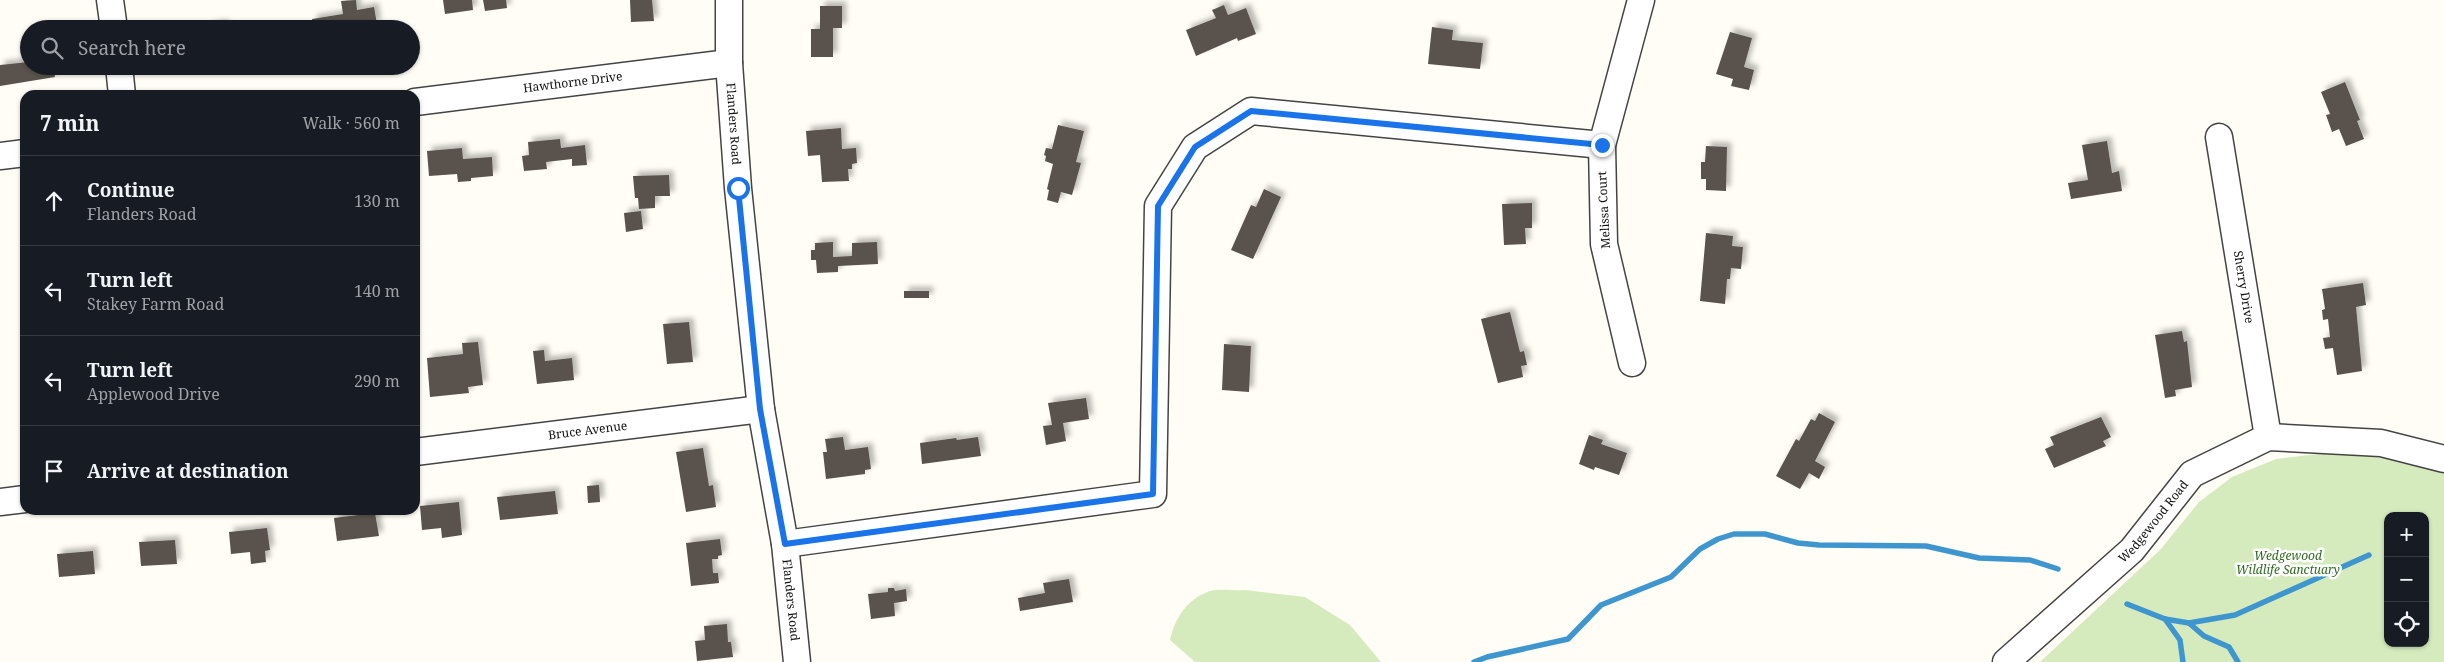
<!DOCTYPE html>
<meta charset="utf-8">
<style>
:root{--surface:#171b24;--page:#20242c;--text:#f1f3f6;--muted:#9ea1a6;--line:#363941}
body{margin:0;font-family:"Noto Serif",serif;background:var(--page);color:var(--text)}
.controls{position:absolute;right:15px;bottom:15px;display:grid;overflow:hidden;border-radius:10px;box-shadow:0 1px 4px #0004}
.controls button{width:45px;height:45px;display:grid;place-items:center;padding:0;border:0;border-bottom:1px solid var(--line);background:var(--surface);color:var(--text);font:25px sans-serif}
.stop{position:absolute;width:15px;height:15px;margin:-11px;border:4px solid #1a73e8;border-radius:50%;background:#fff}
.stop.end{background:#1a73e8;border-color:#fff;box-shadow:0 1px 5px #0008}
.list{margin:0;padding:0;list-style:none}
h2{display:flex;justify-content:space-between;align-items:center;height:65px;margin:0;padding:0 20px;font-size:21px}
h2 small{font-size:16px;font-weight:400;color:var(--muted)}
.list li{display:grid;grid-template-columns:32px 1fr auto;gap:15px;align-items:center;box-sizing:border-box;height:90px;padding:0 20px;border-top:1px solid var(--line)}
.list b{display:block;font-size:19px;white-space:nowrap}
.list p{margin:0;font-size:16px;white-space:nowrap;color:var(--muted)}
.list em{font-size:16px;font-style:normal;color:var(--muted)}
.icon{flex:none;width:28px;height:28px;fill:none;stroke:currentColor;stroke-width:2;stroke-linecap:round;stroke-linejoin:round}
.map{position:relative;flex:none;width:2444px;height:662px;overflow:hidden}
.search{position:absolute;background:var(--surface);box-shadow:0 1px 4px #0004;left:20px;top:20px;width:400px;height:55px;display:flex;align-items:center;gap:12px;box-sizing:border-box;padding:0 18px;border-radius:28px;color:var(--muted);font-size:19px}
.panel{position:absolute;background:var(--surface);box-shadow:0 1px 4px #0004;left:20px;top:90px;width:400px;height:425px;border-radius:15px}
.map>svg:first-child{display:block}
</style>
<div class="map">
<svg width="2444" height="662" viewBox="0 0 2444 662">
<defs>
<filter id="shadow"><feDropShadow dx="4.5" dy="-4.5" stdDeviation="2.5" flood-color="#0004"/></filter>
</defs>
<rect width="100%" height="100%" fill="#fffdf5"/>
<g fill="#d5ebbd" fill-rule="evenodd">
<path d="M2327,453L2379,457L2444,473V662H2040L2160,550L2199,502L2232,477L2276,459ZM2388,516H2425V643H2388Z"/>
<path d="M1245,590L1305,597L1350,625L1381,662H1195L1170,640C1175,618 1187,599 1210,591C1220,588 1235,591 1245,590Z"/>
</g>
<g fill="none" stroke-linecap="round" stroke-linejoin="round">
<g stroke="#3f96cf" stroke-width="5.5">
<polyline points="2127,604 2165,619 2189,623 2235,615 2369,555"/>
<polyline points="2165,619 2180,640 2183,662"/>
<polyline points="2189,623 2204,636 2229,647 2238,662"/>
<polyline points="1474,662 1487,657 1568,639 1601,605 1671,577 1700,549 1718,539 1734,534 1765,534 1798,543 1819,545 1926,546 1979,558 2030,560 2058,569"/>
</g>
</g>
<g fill="#5a524d" filter="url(#shadow)">
<polygon points="356,0 357,10 374,7 377,24 347,29 314,29 312,19 343,14 341,1"/>
<polygon points="443,0 472,0 473,10 445,14"/>
<polygon points="483,0 506,0 507,8 485,11"/>
<polygon points="630,0 652,0 654,21 631,22"/>
<polygon points="1224,5 1228,15 1246,8 1256,34 1238,41 1237,38 1196,56 1186,30 1216,18 1212,10"/>
<polygon points="820,6 842,6 842,28 833,28 833,57 811,57 811,29 820,29"/>
<polygon points="224,24 225,29 209,29 209,26"/>
<polygon points="1432,27 1453,30 1452,40 1483,43 1480,69 1428,64"/>
<polygon points="1730,32 1752,38 1744,67 1754,70 1749,90 1731,86 1733,79 1716,74"/>
<polygon points="29,62 29,66 53,66 55,77 0,86 0,65"/>
<polygon points="2345,82 2360,120 2357,121 2364,139 2346,146 2339,129 2332,132 2326,115 2330,114 2321,92"/>
<polygon points="1058,125 1084,131 1076,162 1081,163 1072,195 1061,192 1058,203 1047,200 1049,190 1047,189 1053,164 1045,161 1046,156 1044,155 1046,148 1052,149"/>
<polygon points="841,128 842,149 856,148 857,163 852,164 852,169 848,169 849,181 822,182 820,155 808,156 806,131"/>
<polygon points="560,139 561,148 585,145 587,165 572,166 572,159 546,162 547,169 524,171 522,156 529,155 528,142"/>
<polygon points="2107,141 2112,173 2119,171 2122,191 2071,199 2068,183 2088,180 2082,145"/>
<polygon points="1706,146 1727,147 1726,191 1706,190 1706,179 1701,179 1701,162 1705,162"/>
<polygon points="462,148 463,159 492,157 493,176 471,178 471,181 458,182 457,174 429,176 427,151"/>
<polygon points="669,175 670,196 655,196 655,208 639,209 638,198 635,198 633,176"/>
<polygon points="1264,189 1281,197 1253,259 1231,250 1251,205 1256,207"/>
<polygon points="1532,203 1532,228 1525,228 1526,244 1504,245 1502,204"/>
<polygon points="20,210 25,210 25,242 23,243"/>
<polygon points="641,211 643,229 626,232 624,213"/>
<polygon points="1706,233 1733,236 1732,246 1743,247 1741,269 1731,268 1730,279 1727,279 1725,304 1700,301"/>
<polygon points="833,242 833,257 852,256 852,243 877,242 878,264 838,266 838,272 817,273 816,260 811,260 811,250 815,250 815,243"/>
<polygon points="2363,283 2366,305 2356,307 2362,371 2337,375 2333,348 2325,349 2323,338 2330,337 2328,319 2323,320 2322,310 2325,309 2322,289"/>
<rect x="904" y="291" width="25" height="7"/>
<polygon points="1510,312 1520,352 1524,351 1527,365 1521,366 1523,377 1498,383 1481,319"/>
<polygon points="689,322 693,362 667,364 663,324"/>
<polygon points="2182,331 2184,342 2187,341 2192,387 2175,390 2176,396 2165,398 2155,335"/>
<polygon points="478,342 483,385 468,387 469,393 430,397 427,358 463,354 462,343"/>
<polygon points="1224,344 1251,346 1249,392 1222,390"/>
<polygon points="544,350 545,361 572,358 574,380 537,384 533,351"/>
<polygon points="1086,398 1089,419 1063,423 1066,441 1046,445 1043,426 1052,425 1048,403"/>
<polygon points="1819,413 1835,422 1815,461 1825,467 1819,479 1809,473 1800,489 1776,476 1796,439 1799,441 1811,419 1815,421"/>
<polygon points="2101,417 2111,437 2103,441 2106,446 2054,468 2045,449 2054,445 2050,437"/>
<polygon points="1589,435 1603,440 1601,444 1627,453 1619,475 1595,467 1594,470 1579,464"/>
<polygon points="843,437 845,450 868,447 871,469 865,470 865,474 826,479 823,452 827,452 825,439"/>
<polygon points="978,437 981,456 922,464 920,443 956,438 957,440"/>
<polygon points="703,448 709,486 713,485 716,507 686,512 676,452"/>
<polygon points="599,485 600,502 588,503 587,486"/>
<polygon points="555,491 558,514 500,520 497,497"/>
<polygon points="459,502 462,535 442,538 441,528 422,530 420,506"/>
<polygon points="375,513 379,536 337,541 334,518"/>
<polygon points="267,528 270,550 265,551 266,562 251,564 250,552 231,554 229,532"/>
<polygon points="720,539 722,555 718,556 718,559 712,559 713,573 718,573 719,583 691,586 686,543"/>
<polygon points="175,540 177,564 141,566 139,542"/>
<polygon points="93,551 95,574 59,577 57,554"/>
<polygon points="1069,579 1073,602 1020,611 1018,598 1045,593 1043,583"/>
<polygon points="888,588 894,588 895,591 906,589 907,601 894,603 895,616 871,619 868,594 888,592"/>
<polygon points="727,624 728,642 731,642 733,657 697,661 695,641 705,640 704,626"/>
</g>
<g fill="none" stroke-linecap="round" stroke-linejoin="round">
<defs>
<g id="minor">
<polyline points="110,0 114,29"/>
<path id="s1" d="M729,0V63L738,188L761,409L785,544L797,662"/>
<polyline points="119,66 122,95"/>
<path id="s2" d="M415,102L729,63"/>
<path id="s3" d="M2219,137L2268,437"/>
<polyline points="0,156 25,153"/>
<polyline points="1632,363 1604,244 1602,145 1641,0"/>
<path id="s4" d="M415,452L761,409"/>
<polyline points="0,502 25,499"/>
<polyline points="785,544 1153,494 1158,206 1195,147 1251,111 1602,145"/>
<path id="s5" d="M2006,662L2132,550L2192,474L2268,437L2381,443L2444,459"/>
</g>
</defs>
<use href="#minor" stroke="#444" stroke-width="29"/>
<use href="#minor" stroke="#fff" stroke-width="26"/>
</g>
<g fill="none" stroke-linecap="round" stroke-linejoin="round">
<polyline stroke="#1a73e8" stroke-width="6" points="738,188 760,409 785,544 1153,494 1158,206 1195,147 1251,111 1602,145"/>
</g>
<g text-anchor="middle" stroke-width="5" stroke-linejoin="round" paint-order="stroke">
<g font-size="12" fill="#111" stroke="#fff">
<text dy="4" stroke="none"><textPath href="#s2" startOffset="159">Hawthorne Drive</textPath></text>
<text dy="4" stroke="none"><textPath href="#s1" startOffset="124">Flanders Road</textPath></text>
<text transform="translate(1604 210) rotate(-93)" y="4">Melissa Court</text>
<text dy="4" stroke="none"><textPath href="#s3" startOffset="152">Sherry Drive</textPath></text>
<text dy="4" stroke="none"><textPath href="#s4" startOffset="174">Bruce Avenue</textPath></text>
<text dy="4" stroke="none"><textPath href="#s5" startOffset="204">Wedgewood Road</textPath></text>
<text dy="4" stroke="none"><textPath href="#s1" startOffset="604">Flanders Road</textPath></text>
</g>
<g font-size="12" font-style="italic" fill="#2f6b1f" stroke="#fff">
<text x="2288" y="560">Wedgewood<tspan x="2288" dy="14">Wildlife Sanctuary</tspan></text>
</g>
</g>
</svg>
<div class="controls">
<button>+</button>
<button>−</button>
<button><svg class="icon" aria-label="locate" viewBox="0 0 24 24"><circle cx="12" cy="12" r="6"/><path d="M12 2v4M12 18v4M2 12h4M18 12h4"/></svg></button>
</div>
<div class="stop" style="left:738px;top:188px"></div>
<div class="stop end" style="left:1602px;top:145px"></div>
<div class="search"><svg class="icon" aria-label="search" viewBox="0 0 24 24"><circle cx="10" cy="10" r="6"/><path d="M15 15l6 6"/></svg>Search here</div>
<section class="panel">
<h2>7 min<small>Walk · 560 m</small></h2>
<ul class="list">
<li><svg class="icon" aria-label="ahead" viewBox="0 0 24 24"><path d="M12 20V5M6 11l6-6 6 6"/></svg><div><b>Continue</b><p>Flanders Road</p></div><em>130 m</em></li>
<li><svg class="icon" aria-label="left" viewBox="0 0 24 24"><path d="M17 20v-9H6M10 6l-5 5 5 5"/></svg><div><b>Turn left</b><p>Stakey Farm Road</p></div><em>140 m</em></li>
<li><svg class="icon" aria-label="left" viewBox="0 0 24 24"><path d="M17 20v-9H6M10 6l-5 5 5 5"/></svg><div><b>Turn left</b><p>Applewood Drive</p></div><em>290 m</em></li>
<li><svg class="icon" aria-label="arrive" viewBox="0 0 24 24"><path d="M6 21V4h12l-3 4 3 4H6"/></svg><div><b>Arrive at destination</b></div></li>
</ul>
</section>
</div>
